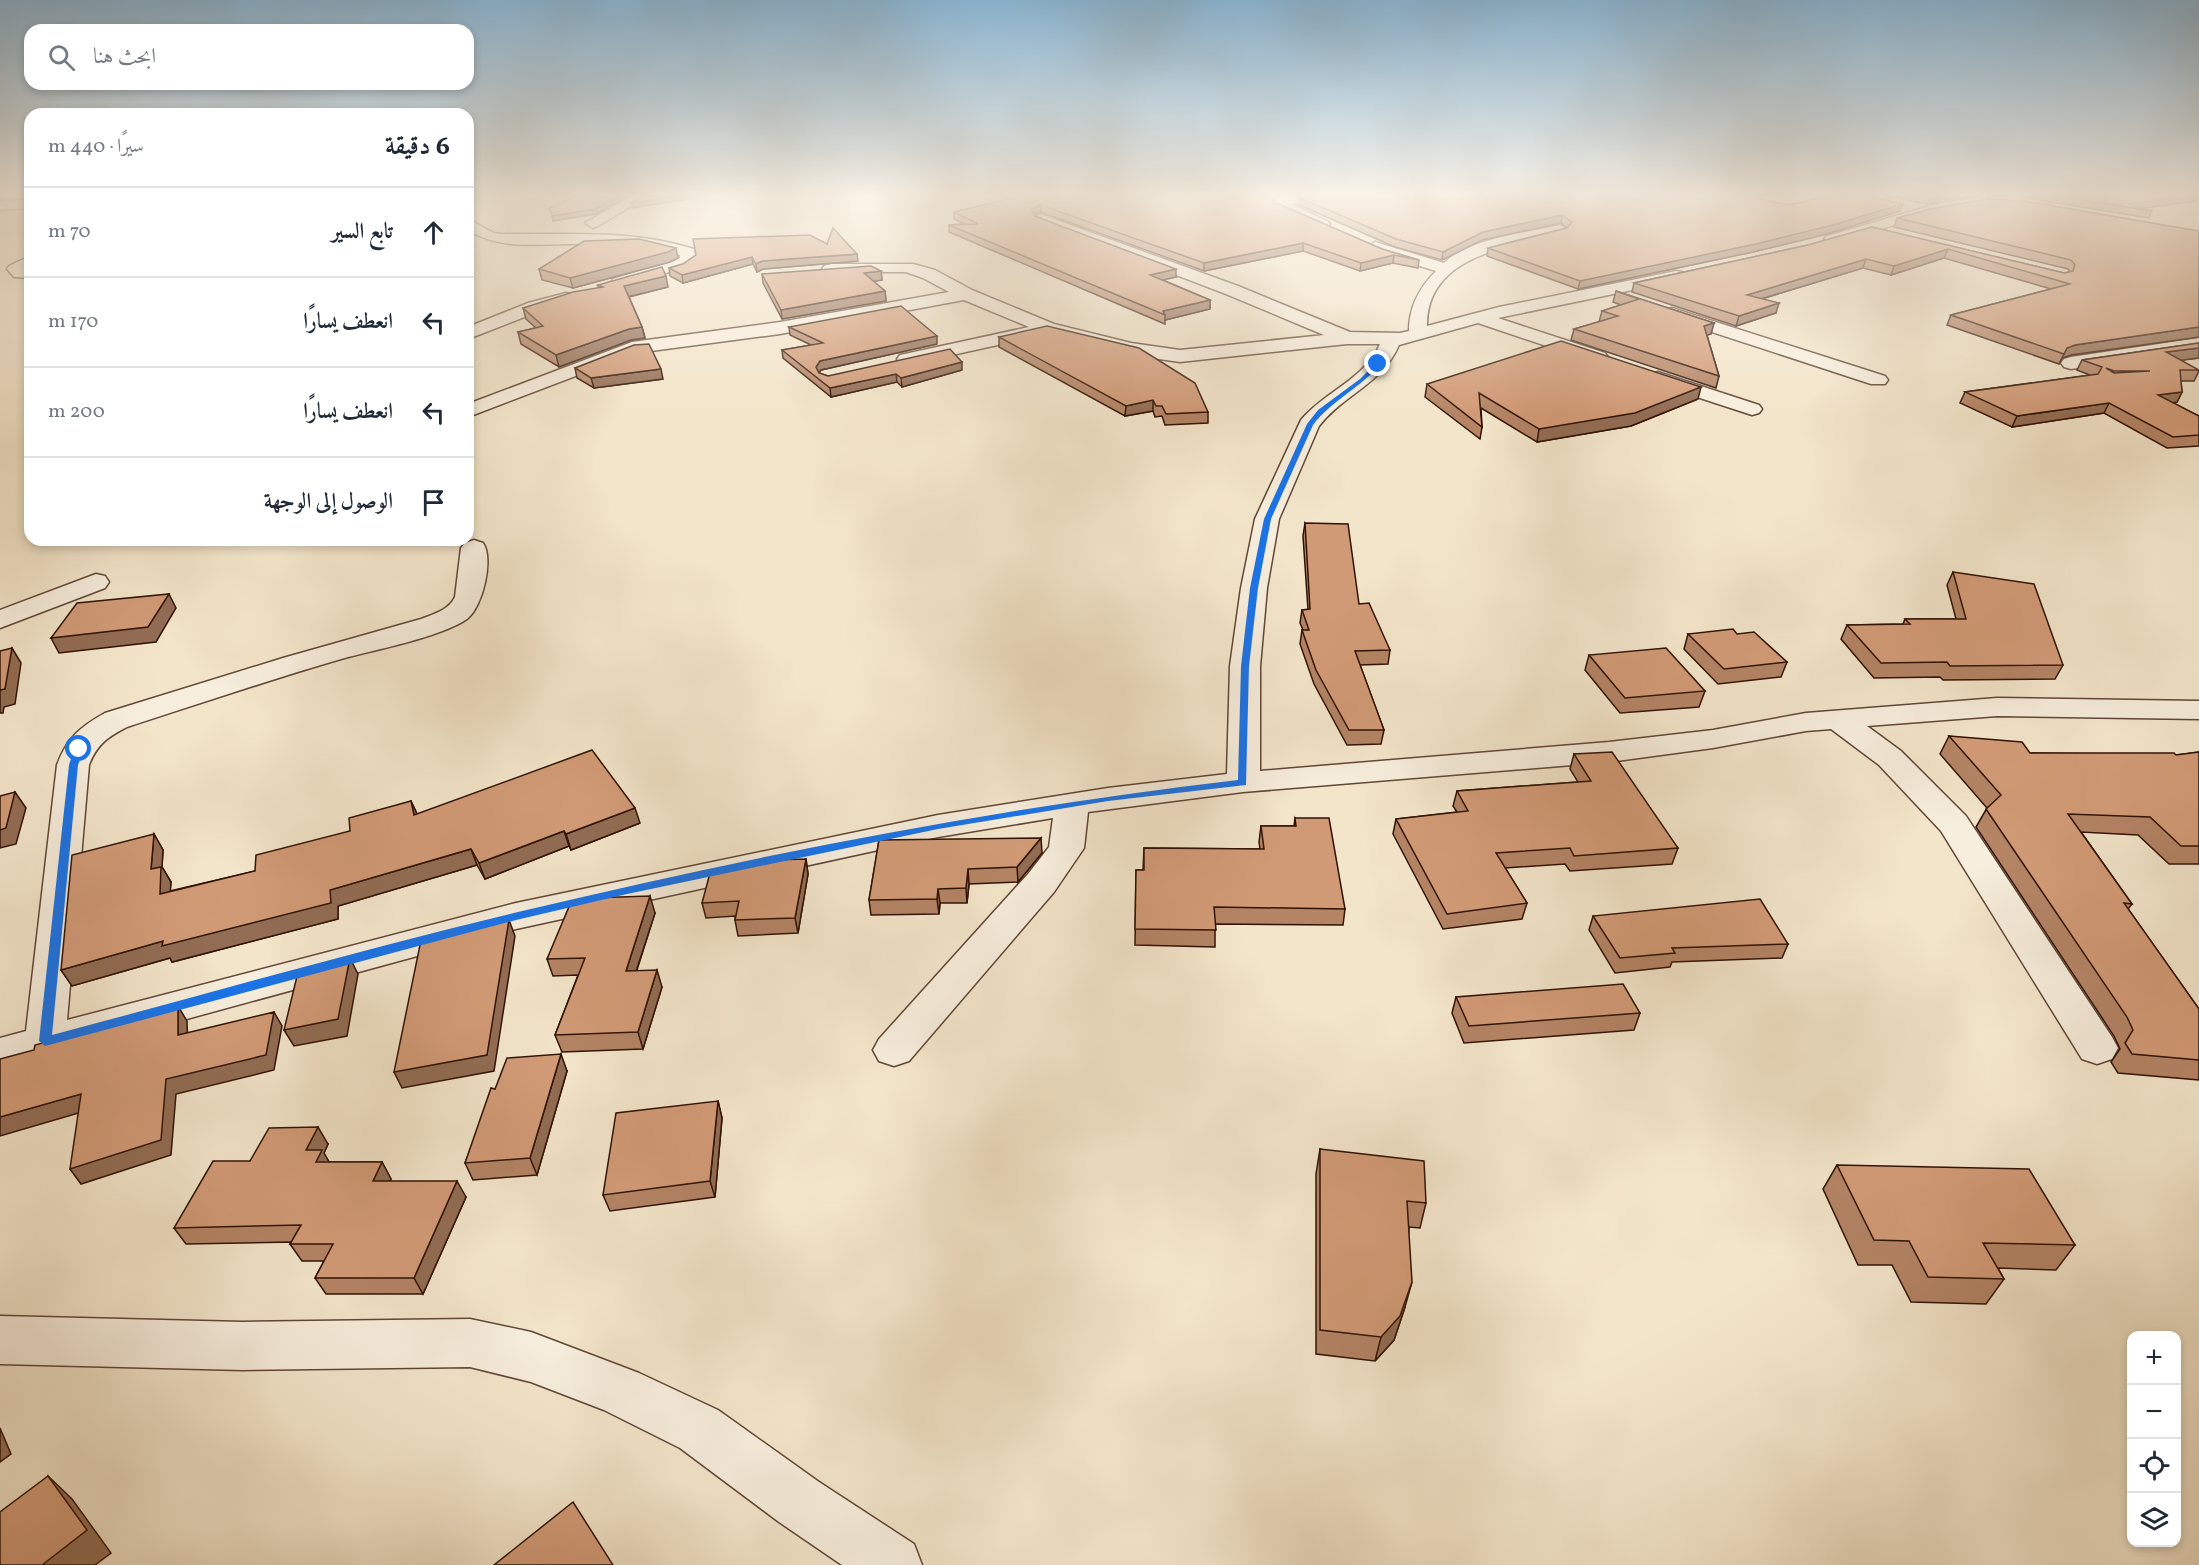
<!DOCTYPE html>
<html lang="ar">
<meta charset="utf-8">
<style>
:root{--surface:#fff;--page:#f6f6f7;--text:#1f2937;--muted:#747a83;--line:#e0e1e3}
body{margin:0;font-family:Vollkorn,Amiri,serif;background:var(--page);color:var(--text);direction:rtl}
.controls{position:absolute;right:18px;bottom:18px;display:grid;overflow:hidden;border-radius:12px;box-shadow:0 3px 9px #0003}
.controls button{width:54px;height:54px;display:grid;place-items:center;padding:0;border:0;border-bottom:2px solid var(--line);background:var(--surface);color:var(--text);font:30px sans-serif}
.stop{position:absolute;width:18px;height:18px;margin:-14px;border:4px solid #1a73e8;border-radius:50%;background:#fff}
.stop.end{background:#1a73e8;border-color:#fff;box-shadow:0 2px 6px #0008}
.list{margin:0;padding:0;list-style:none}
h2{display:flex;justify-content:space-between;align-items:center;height:78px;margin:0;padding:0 24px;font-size:26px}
h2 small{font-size:20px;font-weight:400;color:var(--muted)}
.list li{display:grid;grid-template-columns:39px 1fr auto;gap:18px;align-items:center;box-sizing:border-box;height:90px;padding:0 24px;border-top:2px solid var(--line)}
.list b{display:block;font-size:22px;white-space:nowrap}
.list em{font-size:20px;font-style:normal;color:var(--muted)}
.icon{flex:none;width:33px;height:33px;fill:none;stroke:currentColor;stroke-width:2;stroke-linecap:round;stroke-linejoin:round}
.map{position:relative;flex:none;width:2199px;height:1565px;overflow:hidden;direction:ltr}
.search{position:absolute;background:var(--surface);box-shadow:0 3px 9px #0003;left:24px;top:24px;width:450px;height:66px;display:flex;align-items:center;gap:15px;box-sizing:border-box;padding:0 21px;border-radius:18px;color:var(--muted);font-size:22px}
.panel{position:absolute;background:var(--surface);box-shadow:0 3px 9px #0003;left:24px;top:108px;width:450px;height:438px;border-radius:18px;direction:rtl}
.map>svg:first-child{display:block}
</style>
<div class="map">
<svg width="2199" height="1565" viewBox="0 0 2199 1565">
<rect width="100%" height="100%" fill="#f3e5ca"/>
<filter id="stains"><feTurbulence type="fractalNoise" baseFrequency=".00333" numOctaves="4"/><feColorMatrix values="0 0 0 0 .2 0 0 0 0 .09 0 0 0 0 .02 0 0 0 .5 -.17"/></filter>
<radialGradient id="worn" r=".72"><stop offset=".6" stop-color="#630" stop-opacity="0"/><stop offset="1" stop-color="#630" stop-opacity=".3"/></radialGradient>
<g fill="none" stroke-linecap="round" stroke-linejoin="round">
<defs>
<g id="minor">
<polygon points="631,196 648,196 598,226 593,228 585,223"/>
<polygon points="1289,196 1326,196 1319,200 1291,204 1327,221 1330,224 1327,227 1317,227 1276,208 1274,205 1276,198"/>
<polygon points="2019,196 2092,196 2085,200 1962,207 1923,216 1832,244 1824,239 1827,236 1940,203 1962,199"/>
<polygon points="30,200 30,208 0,210 0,202"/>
<path d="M1040,214L1238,286L1350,332L1400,333L1409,331C1409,307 1419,288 1436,271L1369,250L1367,247L1375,242L1444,263C1469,238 1527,233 1560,225L1568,230L1565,233C1513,246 1426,254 1427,326L1499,307L1676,271L1682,272L1684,276L1676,281L1498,318L1605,353L1608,357L1605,361H1591L1478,323L1399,345C1383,383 1343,395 1319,426L1279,519L1267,588L1260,666V771L1609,742L1713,730L1806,713L1997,698L2199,701V719L1997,716L1867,726L1901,751L1966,816L2112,1037L2118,1048L2112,1059L2097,1064L2082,1059L1941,831L1879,765L1831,729L1806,731L1713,748L1609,762L1243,792L1088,812L1084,848L1054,892L909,1061L894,1066L879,1061L873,1050L879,1039L1028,874L1049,847L1053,818L938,837L516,929L0,1070V1038L26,1031L57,765C67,738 80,727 105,713L283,658L421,619C434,614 449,610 455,597L461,548L465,543L474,540L483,543C494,558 483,607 467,619C441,637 374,650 341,659C269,680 198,704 127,727C108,737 97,744 89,765L67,1020L516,903L938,815L1108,788L1227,774L1230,666L1241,588L1255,519L1301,420C1324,392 1365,379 1380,344H1347L1180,362L1131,355L1047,334L907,365L900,363L897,359L900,355L1029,327L964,300L780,334L636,353L468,417V404L632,342L780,322L949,292L923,278L906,272H824L822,269L824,266L830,264H913L935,270L972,290L1054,324L1131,343L1180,350L1324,335L1226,294L1035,221L1033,218Z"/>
<path d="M468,219L494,233L503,234C567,235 632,229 694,249L696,261L694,264L619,288L613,287L611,283L613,279L680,258V255C645,244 607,244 571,244C534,244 500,250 468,230Z"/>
<polygon points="30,256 30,278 14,277 7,269 9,266"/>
<polygon points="566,293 572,294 575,298 572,302 540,311 468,339 468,327 528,303"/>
<polygon points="1672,308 1885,376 1888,380 1885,384 1871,384 1666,317 1663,313 1666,309"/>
<polygon points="2199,338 2199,350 2071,369 2064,367 2061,363 2064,359 2071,357"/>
<polygon points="1658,372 1759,405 1762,409 1759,413 1752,415 1651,382 1648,378 1651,374"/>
<polygon points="96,574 105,576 109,582 105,588 0,628 0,610"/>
<polygon points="0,1316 243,1322 470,1319 531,1332 639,1373 718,1410 819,1482 914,1544 922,1565 842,1565 779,1522 680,1448 604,1410 531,1382 470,1367 243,1370 0,1364"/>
</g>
</defs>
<use href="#minor" stroke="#614736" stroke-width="3"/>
<use href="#minor" fill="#f7eedd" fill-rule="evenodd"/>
</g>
<g fill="#b48465" stroke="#301204" stroke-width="1.5">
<polygon points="1020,196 1280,196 1276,196 1274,200 1276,203 1382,249 1419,260 1418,268 1393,263 1360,271 1303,251 1204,271 1041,212 1034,215 1176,277 1163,280 1210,300 1210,309 1165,320 1165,324 949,232 949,225 964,224 954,219 954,212"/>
<polygon points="1888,196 1979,196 1928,204"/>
<polygon points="2000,196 2197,196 2195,201 2142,208 2152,211 2149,218 2021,197"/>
<polygon points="1300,198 1788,205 1903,204 1900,211 1827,234 1753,252 1578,289 1487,256 1488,248 1567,228 1561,223 1482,240 1442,260 1395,247 1299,205"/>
<polygon points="1897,218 2199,231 2199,337 2071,355 2062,358 2059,364 1947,325 1951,315 2051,289 1944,258 1891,275 1863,268 1762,299 1776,313 1736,326 1632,292 1634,283 1808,245 1872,227 2064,273 2070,272 2068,269 1894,227"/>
<polygon points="696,255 858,261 763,269 757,272 753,264 683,283 670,276 669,268 683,264"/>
<polygon points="678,258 670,262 573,288 542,280 539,269"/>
<polygon points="881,271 882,280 873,281 885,291 886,301 782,319 763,283 762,274"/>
<polygon points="598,285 668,287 629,297 642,327 645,338 631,340 559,367 521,344 518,332 536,328 526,319 523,308 598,288"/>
<polygon points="1616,291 1714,323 1711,334 1707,335 1719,376 1716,388 1571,340 1574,329 1599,322 1602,311 1621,305 1613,302"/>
<polygon points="789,327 937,344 821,370 819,373 828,376 962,370 902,387 897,382 831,397 783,358 782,350 811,345 790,335"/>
<polygon points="999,337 1208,412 1208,423 1165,425 1162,416 1155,417 1153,411 1125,416 999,347"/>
<polygon points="2199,343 2199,358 2180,360 2199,371 2194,381 2181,381 2182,392 2177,402 2173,403 2199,416 2199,446 2167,448 2104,413 2012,427 1960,403 1965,392 2090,375 2077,370 2082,360"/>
<polygon points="575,368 663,379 594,388 577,378"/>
<polygon points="1427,384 1698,399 1631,426 1537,442 1481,408 1482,427 1480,439 1425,397"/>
<polygon points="1305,523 1390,650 1388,664 1360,665 1384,730 1381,744 1347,745 1314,684 1300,644 1302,630 1303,630 1300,623 1302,610 1308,610 1303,536"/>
<polygon points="1953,572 2063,665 2055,679 1943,680 1940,677 1874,678 1841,639 1847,625 1903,624 1905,619 1956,619 1947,585"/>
<polygon points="1688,634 1737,634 1787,662 1781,677 1718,684 1684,649"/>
<polygon points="1589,655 1705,691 1699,707 1620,713 1585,670"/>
<polygon points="1949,736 2030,753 2176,755 2199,752 2199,864 2169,864 2138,835 2081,832 2132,904 2128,909 2199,1009 2199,1080 2118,1073 2111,1062 2120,1049 2114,1036 1976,827 1987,808 1940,754"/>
<polygon points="1574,754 1678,848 1672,864 1570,871 1565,864 1505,868 1527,903 1522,919 1443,929 1393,834 1396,819 1457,812 1453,806 1457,791 1578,782 1570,769"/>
<polygon points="411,801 417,814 640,823 571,850 569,846 485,879 477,865 338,906 338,919 172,962 170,958 72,986 61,970 154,834 163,850 162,867 171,882 170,891 255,871 350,831"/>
<polygon points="1295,818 1345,909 1343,925 1215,924 1215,947 1135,945 1136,870 1143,870 1144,848 1260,849 1259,842 1261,826 1294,826"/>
<polygon points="879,840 1042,853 1018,882 969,884 967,903 940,903 939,914 871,915 869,900"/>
<polygon points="806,859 808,874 798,933 738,936 735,920 735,916 706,918 702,903"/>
<polygon points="655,913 637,970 662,987 643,1049 562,1052 555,1035 578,975 553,976 547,959"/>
<polygon points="1593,916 1788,944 1782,958 1672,962 1670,967 1615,973 1589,930"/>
<polygon points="1456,997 1640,1013 1634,1030 1464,1043 1452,1013"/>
<polygon points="567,1071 537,1175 473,1180 465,1163 495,1089"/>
<polygon points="718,1101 722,1118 715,1197 610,1211 603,1195"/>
<polygon points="328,1144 324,1153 329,1162 382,1162 391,1179 390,1181 466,1197 423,1294 326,1294 315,1278 324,1261 302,1261 290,1244 292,1242 186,1244 174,1228 250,1161"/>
<polygon points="1320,1149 1426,1203 1420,1228 1409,1227 1405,1307 1394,1340 1375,1361 1316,1354 1316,1174"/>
<polygon points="1837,1165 2075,1245 2056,1270 1998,1268 2004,1279 1986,1304 1911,1302 1892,1265 1858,1265 1823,1189"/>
</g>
<g fill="#926c53" stroke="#301204" stroke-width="1.5">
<polygon points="0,196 13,196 11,199 0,200"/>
<polygon points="619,196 628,196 596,214 553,221 552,216"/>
<polygon points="680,196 710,196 632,208 631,203"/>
<polygon points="1941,196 1979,196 1928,204 1930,197"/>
<polygon points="2187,196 2197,196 2195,201 2137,209 2128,204"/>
<polygon points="1903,204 1900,211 1827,234 1753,252 1578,289 1580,281"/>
<polygon points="1041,205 1041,212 1032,216 1032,209"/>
<polygon points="1562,215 1561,223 1482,240 1442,260 1443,252 1483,232"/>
<polygon points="1303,243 1303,251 1204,271 1204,263"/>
<polygon points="676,248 678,258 670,262 573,288 570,278"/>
<polygon points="1948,249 1944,258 1891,275 1894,266"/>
<polygon points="857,254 858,261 763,269 757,272 756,264 762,261"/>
<polygon points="1394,255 1393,263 1360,271 1361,263"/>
<polygon points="752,257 753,264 683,283 682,275"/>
<polygon points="1866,259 1863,268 1744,304 1747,295"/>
<polygon points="1176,269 1176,277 1149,283 1150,275"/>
<polygon points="881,271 882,280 865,283 864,273"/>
<polygon points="666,276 668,287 627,297 624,286"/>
<polygon points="885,291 886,301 782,319 781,310"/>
<polygon points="1210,300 1210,309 1165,320 1165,315 1163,311"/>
<polygon points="1779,303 1776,313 1736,326 1739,316"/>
<polygon points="1714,323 1711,334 1701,337 1704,326"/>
<polygon points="642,327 645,338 631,340 559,367 556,355 629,329"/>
<polygon points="2199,327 2199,337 2071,355 2062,358 2059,364 2067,348 2075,345"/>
<polygon points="937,336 937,344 821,370 817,376 816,367 820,361"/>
<polygon points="2199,348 2199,358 2161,363 2166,352"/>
<polygon points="962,362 962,370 902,387 901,378"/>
<polygon points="661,369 663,379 594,388 591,378"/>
<polygon points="896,374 897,382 831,397 830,388"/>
<polygon points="1701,387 1698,399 1631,426 1537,442 1539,429"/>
<polygon points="2182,392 2177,402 2153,406 2158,395"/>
<polygon points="1153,400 1153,411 1125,416 1126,406"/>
<polygon points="2109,403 2104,413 2012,427 2017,416"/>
<polygon points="169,594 176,608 156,642 59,653 51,638"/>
<polygon points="12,648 21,663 15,704 4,707 3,713 0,713 0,690"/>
<polygon points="15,792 26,808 16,844 0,848 0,830"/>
<polygon points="411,801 418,816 414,815"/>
<polygon points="635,808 640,823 571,850 566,834"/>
<polygon points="564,831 569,846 485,879 479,863"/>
<polygon points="154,834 163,850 162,867 171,882 169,910 160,894 151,869"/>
<polygon points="1041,838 1042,853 1018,882 1017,867"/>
<polygon points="471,849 477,865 338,906 338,919 172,962 170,958 72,986 61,970 163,941 330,890"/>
<polygon points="806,859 808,874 798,933 795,918"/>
<polygon points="968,869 969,884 967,903 966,888"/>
<polygon points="938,889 940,903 939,914 937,899"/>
<polygon points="650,896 655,913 631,987 626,971"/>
<polygon points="509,920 515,936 494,1071 402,1088 394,1072"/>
<polygon points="350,958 358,974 347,1036 294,1046 284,1030"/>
<polygon points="657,970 662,987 643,1049 638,1032"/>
<polygon points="178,1006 187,1021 188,1050 178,1035"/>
<polygon points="274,1012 282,1026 274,1070 176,1094 171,1155 81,1184 70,1169 166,1079"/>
<polygon points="561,1054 567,1071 537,1175 530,1158"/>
<polygon points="81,1094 92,1109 0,1136 0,1117"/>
<polygon points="718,1101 722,1118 715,1197 710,1181"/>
<polygon points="318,1127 328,1144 324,1153 332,1167 326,1179 306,1150"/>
<polygon points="382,1162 391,1179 382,1197 373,1181"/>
<polygon points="457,1181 466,1197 423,1294 414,1278"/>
<polygon points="1412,1282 1405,1307 1394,1340 1375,1361 1381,1337"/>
<polygon points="0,1428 11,1454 0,1462"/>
<polygon points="48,1476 72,1499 111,1553 95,1565 42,1565"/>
</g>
<g fill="#d19a76" stroke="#301204" stroke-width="1.5" fill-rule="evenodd">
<polygon points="575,196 619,196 595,209 552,216 549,208"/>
<polygon points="643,196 680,196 631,203"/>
<polygon points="1020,196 1273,196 1272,197 1276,203 1382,249 1419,260 1394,255 1361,263 1303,243 1204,263 1041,205 1032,209 1034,216 1176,269 1150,275 1210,300 1163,311 1165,315 949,225 978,224 954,212"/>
<polygon points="1315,196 1746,196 1788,205 1828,196 1864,196 1903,204 1829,226 1756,244 1580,281 1488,248 1567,228 1572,222 1562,215 1483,232 1443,252 1396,239 1300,198"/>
<polygon points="1922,196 1941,196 1930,197"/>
<polygon points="2056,196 2187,196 2128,204 2152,211"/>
<polygon points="1988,199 2024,201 2199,231 2199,327 2075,345 2067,348 2064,354 1951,315 2070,284 1948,249 1894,266 1866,259 1747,295 1779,303 1739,316 1634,283 1808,245 1872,227 2064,273 2073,271 2075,265 2071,260 1897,218 1930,209"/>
<polygon points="833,228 857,254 762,261 756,264 752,257 682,275 669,268 683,264 696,255 693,239 810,235 827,244"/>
<polygon points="639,239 676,248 668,252 570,278 539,269 584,241"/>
<polygon points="871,266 881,271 864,273 885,291 781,310 762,274"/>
<polygon points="662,267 666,276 624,286 642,327 629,329 556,355 518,332 543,326 523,308 573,292 603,287 598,285"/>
<polygon points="1616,291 1714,323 1704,326 1719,376 1574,329 1618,316 1602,311 1639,299"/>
<polygon points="901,306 937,336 820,361 816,367 819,373 828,376 950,349 962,362 901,378 896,374 830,388 782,350 823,343 789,327"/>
<polygon points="1047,326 1139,348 1195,383 1208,412 1166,414 1162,406 1156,406 1153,400 1126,406 999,337"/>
<polygon points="1561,341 1701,387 1635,413 1539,429 1479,393 1482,427 1427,384"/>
<path d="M2199,343V348L2166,352L2199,370H2180L2182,392L2158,395L2199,416V435L2173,437L2109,403L2017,416L1965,392L2098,374L2102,367L2082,360ZM2106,368L2114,371H2150L2114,373Z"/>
<polygon points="649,344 661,369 591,378 575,368 634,345"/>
<polygon points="1305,523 1348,524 1359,604 1369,603 1390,650 1355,651 1384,730 1349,730 1316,670 1302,630 1309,630 1302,610 1310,609"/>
<polygon points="1953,572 2034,584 2063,665 1950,666 1947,662 1881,663 1847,625 1910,624 1905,619 1966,619"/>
<polygon points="169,594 148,627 51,638 77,603"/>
<polygon points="1733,629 1737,634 1754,632 1787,662 1724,669 1688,634"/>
<polygon points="12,648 5,689 0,690 0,651"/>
<polygon points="1666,648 1705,691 1625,698 1589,655"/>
<polygon points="1949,736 2022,742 2030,753 2174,753 2176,755 2199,752 2199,846 2181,846 2150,817 2068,814 2132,904 2124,903 2199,1009 2199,1060 2132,1054 2125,1043 2133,1030 2127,1017 1986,809 2001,795"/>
<polygon points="592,750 635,808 566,834 564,831 479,863 471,849 330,890 331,903 162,946 163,941 61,970 72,855 154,834 151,869 161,867 160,894 255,871 256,855 350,831 349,818 411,801 414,815"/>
<polygon points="1612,752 1678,848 1574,856 1570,848 1496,853 1527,903 1447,914 1396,819 1468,811 1457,791 1591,781 1574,754"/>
<polygon points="15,792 6,828 0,830 0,796"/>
<polygon points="1295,818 1329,818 1345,909 1214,907 1216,930 1135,929 1136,870 1144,870 1144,848 1264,849 1261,826 1296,826"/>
<polygon points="1041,838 1017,867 968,869 966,888 938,889 937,899 869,900 879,840"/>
<polygon points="806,859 795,918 735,920 739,901 702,903 710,873 769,860"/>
<polygon points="650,896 626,971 657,970 638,1032 555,1035 585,958 547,959 571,902 588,898"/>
<polygon points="1760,899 1788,944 1672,948 1675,953 1620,958 1593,916"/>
<polygon points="509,920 487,1055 394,1072 421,940 471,926"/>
<polygon points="350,958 338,1019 284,1030 298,972"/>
<polygon points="1623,984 1640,1013 1469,1026 1456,997"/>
<polygon points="178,1006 178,1035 274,1012 266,1055 166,1079 161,1140 70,1169 81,1094 0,1117 0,1059 34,1050 35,1045"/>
<polygon points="561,1054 530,1158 465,1163 491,1088 495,1089 507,1058"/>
<polygon points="718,1101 710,1181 603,1195 616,1113"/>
<polygon points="318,1127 306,1150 322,1150 316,1162 382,1162 373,1181 457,1181 414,1278 315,1278 333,1244 290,1244 301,1225 174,1228 213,1161 250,1161 269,1128"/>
<polygon points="1320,1149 1424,1161 1426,1203 1407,1201 1412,1282 1400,1316 1381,1337 1320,1330"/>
<polygon points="1837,1165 2029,1169 2075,1245 1983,1243 2004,1279 1928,1277 1909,1241 1874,1240"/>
<polygon points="48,1476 87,1530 42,1565 0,1565 0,1512"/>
<polygon points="573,1502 613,1565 494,1565"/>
</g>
<linearGradient id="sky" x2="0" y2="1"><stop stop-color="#8ab8d7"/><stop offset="0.47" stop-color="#faf3e7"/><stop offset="1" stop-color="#faf3e7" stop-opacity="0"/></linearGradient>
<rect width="2199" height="415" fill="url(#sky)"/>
<path fill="#1a73e8" d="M1376,363L1381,364C1360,388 1331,401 1313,425L1271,519L1258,588L1249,666L1246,785L1108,801L938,829L627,894L516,920L45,1046L39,1041L69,765L74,749L79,746L84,749L78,765L52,1035C207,994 362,949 518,912C756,855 996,808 1238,780L1241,666L1250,588L1264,519L1307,424L1318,410L1360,379Z"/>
<rect width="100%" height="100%" filter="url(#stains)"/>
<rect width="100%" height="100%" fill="url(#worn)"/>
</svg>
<div class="controls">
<button>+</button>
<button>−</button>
<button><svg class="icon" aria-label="locate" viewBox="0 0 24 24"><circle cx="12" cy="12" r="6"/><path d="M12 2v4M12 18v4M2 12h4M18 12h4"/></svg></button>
<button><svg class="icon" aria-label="layers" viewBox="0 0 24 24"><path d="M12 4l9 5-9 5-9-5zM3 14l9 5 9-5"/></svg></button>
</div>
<div class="stop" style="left:79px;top:749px"></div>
<div class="stop end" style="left:1378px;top:364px"></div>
<div class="search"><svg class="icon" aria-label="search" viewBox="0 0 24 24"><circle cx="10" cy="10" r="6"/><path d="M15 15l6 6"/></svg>ابحث هنا</div>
<section class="panel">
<h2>6 دقيقة<small>سيرًا · 440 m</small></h2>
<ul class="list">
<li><svg class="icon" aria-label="ahead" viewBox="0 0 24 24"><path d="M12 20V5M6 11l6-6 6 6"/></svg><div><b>تابع السير</b></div><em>70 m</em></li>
<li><svg class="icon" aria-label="left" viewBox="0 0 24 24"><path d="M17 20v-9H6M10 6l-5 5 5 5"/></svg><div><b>انعطف يسارًا</b></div><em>170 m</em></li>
<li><svg class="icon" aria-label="left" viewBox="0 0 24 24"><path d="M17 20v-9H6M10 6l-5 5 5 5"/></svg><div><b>انعطف يسارًا</b></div><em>200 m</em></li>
<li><svg class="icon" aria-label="arrive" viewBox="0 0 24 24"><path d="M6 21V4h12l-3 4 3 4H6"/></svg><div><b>الوصول إلى الوجهة</b></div></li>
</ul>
</section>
</div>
